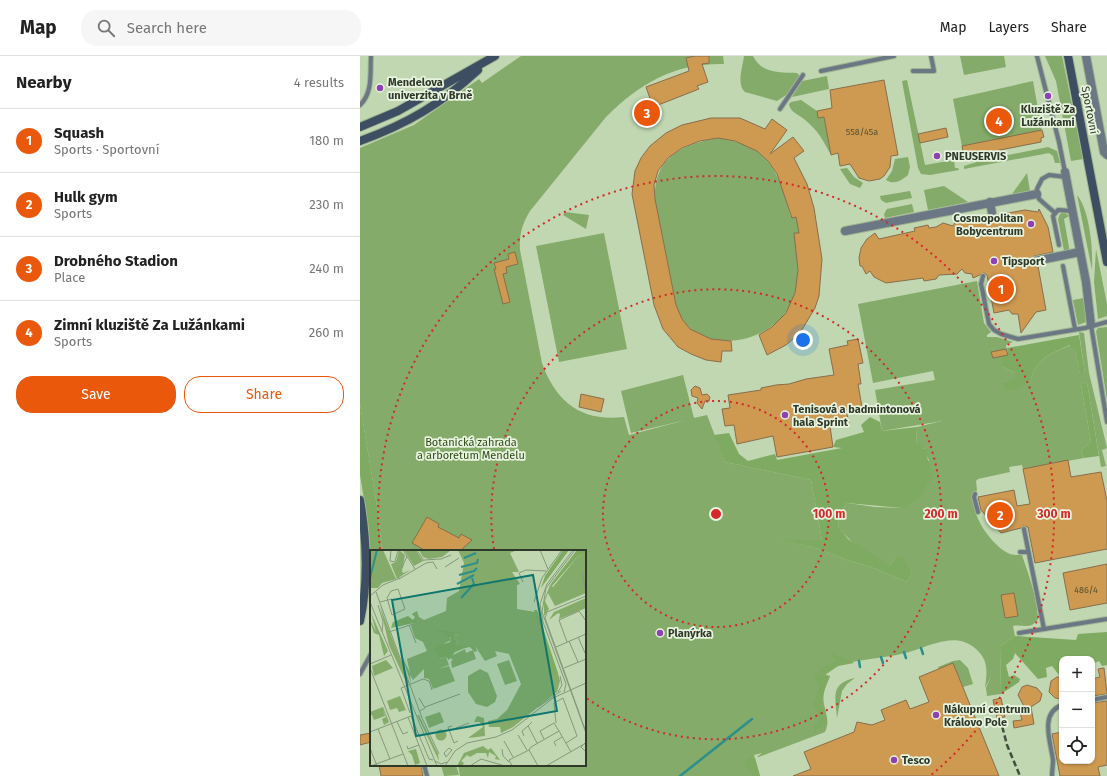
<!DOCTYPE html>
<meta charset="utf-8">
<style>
:root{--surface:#fff;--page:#f6f6f6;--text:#222;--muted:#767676;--line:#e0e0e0;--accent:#ea580c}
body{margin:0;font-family:"Fira Sans",sans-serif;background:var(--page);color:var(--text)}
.controls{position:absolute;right:12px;bottom:12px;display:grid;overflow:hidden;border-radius:8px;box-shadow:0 1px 3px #0004}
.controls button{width:36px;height:36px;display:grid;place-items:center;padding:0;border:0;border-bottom:1px solid var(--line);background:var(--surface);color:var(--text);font:20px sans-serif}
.you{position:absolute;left:443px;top:284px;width:14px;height:14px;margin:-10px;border:3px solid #fff;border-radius:50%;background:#1a73e8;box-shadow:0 0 0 6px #1a73e833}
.badge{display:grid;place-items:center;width:26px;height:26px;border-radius:50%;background:var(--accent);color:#fff;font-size:13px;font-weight:700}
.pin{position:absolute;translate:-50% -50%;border:2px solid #fff;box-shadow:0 1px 4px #0006}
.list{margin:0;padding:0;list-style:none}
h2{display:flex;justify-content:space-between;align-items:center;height:52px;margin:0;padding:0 16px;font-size:17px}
h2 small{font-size:13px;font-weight:400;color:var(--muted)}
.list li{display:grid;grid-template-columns:26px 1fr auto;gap:12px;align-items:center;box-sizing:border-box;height:64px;padding:0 16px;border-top:1px solid var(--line)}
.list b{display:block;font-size:15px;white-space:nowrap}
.list p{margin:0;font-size:13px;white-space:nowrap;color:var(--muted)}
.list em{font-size:13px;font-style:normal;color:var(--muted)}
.actions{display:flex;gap:8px;padding:12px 16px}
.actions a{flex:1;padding:9px 0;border:1px solid var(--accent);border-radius:16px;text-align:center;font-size:14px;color:var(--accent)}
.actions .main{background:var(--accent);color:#fff}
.icon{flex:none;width:22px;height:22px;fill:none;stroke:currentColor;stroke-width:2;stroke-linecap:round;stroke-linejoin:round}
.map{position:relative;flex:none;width:747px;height:720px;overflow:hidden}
header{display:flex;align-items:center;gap:24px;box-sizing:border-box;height:56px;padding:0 20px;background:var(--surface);border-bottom:1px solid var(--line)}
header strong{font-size:19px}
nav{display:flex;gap:22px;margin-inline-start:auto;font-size:14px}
.search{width:280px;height:36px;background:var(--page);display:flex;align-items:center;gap:10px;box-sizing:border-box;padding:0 14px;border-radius:16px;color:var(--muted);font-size:15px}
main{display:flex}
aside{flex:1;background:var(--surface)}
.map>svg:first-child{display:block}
</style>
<header>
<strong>Map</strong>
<div class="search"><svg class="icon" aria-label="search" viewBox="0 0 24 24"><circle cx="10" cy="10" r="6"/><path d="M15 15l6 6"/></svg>Search here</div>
<nav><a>Map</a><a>Layers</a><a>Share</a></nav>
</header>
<main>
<aside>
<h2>Nearby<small>4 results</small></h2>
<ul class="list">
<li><span class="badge">1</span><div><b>Squash</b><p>Sports · Sportovní</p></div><em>180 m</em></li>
<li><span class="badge">2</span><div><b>Hulk gym</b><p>Sports</p></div><em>230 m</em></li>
<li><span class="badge">3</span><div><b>Drobného Stadion</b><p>Place</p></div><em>240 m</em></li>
<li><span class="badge">4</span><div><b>Zimní kluziště Za Lužánkami</b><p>Sports</p></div><em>260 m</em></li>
</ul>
<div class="actions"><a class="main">Save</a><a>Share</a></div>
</aside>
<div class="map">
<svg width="747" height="720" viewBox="0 0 747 720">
<rect width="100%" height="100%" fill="#c0d7b1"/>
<g fill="#84ab69">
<path d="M161,0H363L364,8C315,7 280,27 246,61L170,155C162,168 159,179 160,194L182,307C196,346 221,366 264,361L269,379L326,364L271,377L261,335L323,319L334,362L347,359L365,406L451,424L462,484H422L459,493L487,504L511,511L547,526L552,518L536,501L530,509C509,497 493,491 478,470L480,457L487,447L515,451L542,452L569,404L564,396L566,392L563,393L556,388L557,371L582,365L522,375L515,334L575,324L573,315L513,327L498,248L617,225L624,267L631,276L627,279V281H637L653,286L646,289L648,300L643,311L655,317V324L644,326V335L670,327C676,302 688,299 711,289L716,297L720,318L725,317L719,276L724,277L729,317L747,392L742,394L746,410L741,411L727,326L721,328L731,386L721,394L724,402L663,413L662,409L649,411L650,416L618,423L616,425L617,434C604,452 632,491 650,498C653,499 658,499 662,499C669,520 677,541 678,563C671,574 664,568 653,570L655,580L640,590L641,638L627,640L626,632L631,620L625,632C627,617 629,604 616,593C594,573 566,593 541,598C524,602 493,604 478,610C473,612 469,616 465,619L470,620C466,629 462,638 464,648C466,659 470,665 465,676L399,701H397L402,697L394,699L400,720H100L98,709H225V495H22L18,456L0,348V92L54,69L119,23L122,27Z"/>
<path d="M384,0H393C402,18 419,16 437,17L440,20L429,37L417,45L385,36C376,28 383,10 384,0Z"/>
<polygon points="600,0 644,0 646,11 604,19"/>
<polygon points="685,0 702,0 723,103 711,105 696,25"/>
<polygon points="467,20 469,33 432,41 442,25"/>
<polygon points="547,24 565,109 594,104 595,112 598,112 599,114 570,119 561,118 558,112 542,25"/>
<polygon points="673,25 683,81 681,82 681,86 604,101 593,43"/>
<path d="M441,44L457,55L458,62L464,61L471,99C461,81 460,77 444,63C438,58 430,56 429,48L431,46Z"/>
<path d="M358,82C410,89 418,116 431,161H436L439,177H435C438,201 441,227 430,249C410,291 330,302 316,249L295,143C293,102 322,88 358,82Z"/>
<polygon points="688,91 697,95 700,107 695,107 693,100 689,97 604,113 604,110 623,104"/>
<path d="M548,101L550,111L548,119C541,125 534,129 526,124L532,115L535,103Z"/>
<polygon points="487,112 494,121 503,127 500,132 490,128 480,113"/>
<polygon points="667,117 670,135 652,138"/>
<polygon points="584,130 608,146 568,154 564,134"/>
<polygon points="550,135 552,142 526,147 521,144 520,140"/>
<path d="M717,139C730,155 733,194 732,214Z"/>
<polygon points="552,148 554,156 525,162 524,158 527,153"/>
<polygon points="205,156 229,159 226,173 203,159"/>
<polygon points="704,156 709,160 704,163 710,197 704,195 698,163 700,158"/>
<polygon points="244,177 267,293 199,306 176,190"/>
<polygon points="736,193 747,248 747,260 738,263 734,226"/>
<polygon points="724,242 726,266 718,269 713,244"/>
<polygon points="747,271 747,344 736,275 738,272"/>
<polygon points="600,604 608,612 613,628 603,631 593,607 579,613 578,611 593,605"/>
<path d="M495,622L487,628L482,635L477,662C476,643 469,627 495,622Z"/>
<polygon points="81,709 96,709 99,719 84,720"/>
</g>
<g fill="#7faa61">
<path d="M719,279L725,317L720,319L716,297L710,289C688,299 676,302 670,327L652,334L644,335V326L655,323V317L643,311L641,301L648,300L647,292Z"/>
<polygon points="727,326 739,400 724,402 721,394 731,386 721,328"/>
<polygon points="0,348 18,456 22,495 11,495 11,510 8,467 0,419"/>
<path d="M510,361L520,366L522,375L557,371L556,388H560L563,393L566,392L567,396H565C569,405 570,412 572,421L559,442L542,452L487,447L480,457L478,470L488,483L530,509L536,501H542L552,518L547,526L511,511L487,504L459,493L421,484H462L451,424L365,406L354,379L369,377L379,398L388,405L415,398L417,404L482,392L473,391L476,384L504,376L501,369Z"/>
<polygon points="747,576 747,609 742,610 739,605 735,607 732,612 732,603 702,603 702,618 699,619 692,610 686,612 687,621 678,623 655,597 653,603 646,609 649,621 654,619 660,623 659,626 641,638 640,590 655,580 716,584 718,578"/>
<path d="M473,596C480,602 487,602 494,607L478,610L465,619L470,620L464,635L461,650L467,665L465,669L454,676V670L459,666V661L453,648L459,633L454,618L461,617L460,612L477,606L470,599Z"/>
<polygon points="389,701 395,702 400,720 392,720 393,718 385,710 386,703"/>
</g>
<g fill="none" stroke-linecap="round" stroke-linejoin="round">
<g stroke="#2d8f8d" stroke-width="2.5">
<polyline points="561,592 563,598"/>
<polyline points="544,596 546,602"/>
<polyline points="521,601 523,607"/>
<polyline points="499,605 500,611"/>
<polyline points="320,720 392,663"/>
</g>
</g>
<g fill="#ce9950" stroke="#886e4c">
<polygon points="335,0 349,0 349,7 342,8 348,26 337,30 339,33 293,51 286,31 329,15 326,2"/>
<polygon points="524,24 538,99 531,100 530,111 524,120 520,123 509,125 499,122 490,108 480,110 478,97 471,99 464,61 458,62 457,55 472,52 470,34"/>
<polygon points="351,62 380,62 405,73 412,63 427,74 410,98 433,81 444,95 434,102 447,128 454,152 462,203 459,240 455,252 440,277 426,289 407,299 399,279 412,271 426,257 435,237 438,214 434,177 439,177 436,161 432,162 417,118 408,105 397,95 375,85 358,82 340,85 322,92 308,102 298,115 294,129 295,143 316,249 322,263 330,273 351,283 371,285 372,295 362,295 361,306 346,304 331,298 318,291 303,273 294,249 272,138 275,115 281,102 290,90 306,77 322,69"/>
<polygon points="586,72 588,81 560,87 558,78"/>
<polygon points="682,74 684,81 681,82 681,86 604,101 602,90"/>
<polygon points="679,153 688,171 693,196 674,200 670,206 673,210 678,210 686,254 676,256 661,277 658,258 652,258 649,254 634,257 627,219 624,217 613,222 612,218 605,217 602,213 597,218 579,219 576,223 564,225 563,222 526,227 514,221 510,215 506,218 502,210 500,210 499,202 501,192 507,183 515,177 519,183 555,175 554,172 568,169 569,172 576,171 583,167 593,170 597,162 601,166 614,164 614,161 619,160 621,162 628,161 633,162 637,159 665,154 678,156"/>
<polygon points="155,196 158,208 146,211 147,217 143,218 150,246 143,248 134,213 136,213 134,207 149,203 148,198"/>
<polygon points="498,283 503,307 498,308 501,328 498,328 502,351 486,354 489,367 470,370 473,391 417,401 413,380 377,388 374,369 365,370 362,353 370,352 368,339 401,334 401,332 416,329 429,328 446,323 474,319 469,293 488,289 487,285"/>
<polygon points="646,293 648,299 633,302 631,296"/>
<polygon points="335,330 340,332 342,339 347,338 350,341 349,345 345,345 342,353 337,347 338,342 332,340 331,334"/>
<polygon points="221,338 244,343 241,356 219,351"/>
<polygon points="708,404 711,421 741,416 747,445 747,493 675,507 668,471 663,470 661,472 641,477 621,454 618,441 654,434 657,450 670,448 663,413"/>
<polygon points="67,461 79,468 78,471 99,482 101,478 112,484 100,495 66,495 52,487"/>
<polygon points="747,508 747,547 710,554 703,517"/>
<polygon points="654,537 658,560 645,562 641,539"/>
<polygon points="593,607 639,720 433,720 451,713 444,696 494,676 497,666 512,669 525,664 521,654 546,644 550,653 569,646 559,621"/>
<polygon points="744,612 747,638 732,640 732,623 740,621 738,613"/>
<polygon points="697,621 702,621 702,643 695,642 689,636 691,625"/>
<polygon points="667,629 677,632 682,638 680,645 671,651 674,668 654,672 653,665 662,664 660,657 667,656 658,639 662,631"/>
<polygon points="641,642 645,661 637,662 633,644"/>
<polygon points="747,645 747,709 738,711 740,720 700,720 692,678 702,676 702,705 732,705 732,647"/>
<polygon points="11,677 11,686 0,689 0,679"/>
<polygon points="19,709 61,709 63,720 21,720"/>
</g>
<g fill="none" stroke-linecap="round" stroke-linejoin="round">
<defs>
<g id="lane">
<polyline points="677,0 699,86 705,116"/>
<polyline points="461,15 534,0"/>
<polyline points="553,15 574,15 571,0"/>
<path d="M0,49C13,37 10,17 11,0"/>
<polyline points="420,53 443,19"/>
<polyline points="695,157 679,143 677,133 682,123 689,119 706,121"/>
<polyline points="699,189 693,160 698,154 712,155"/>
<polyline points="703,210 715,273"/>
<polyline points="623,220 621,228 629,268 634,274 641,278 658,283 725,272 747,266"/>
<polyline points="731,269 747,366"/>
<polyline points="615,438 614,441 618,456"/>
<polyline points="664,473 684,573"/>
<polyline points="660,496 668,496"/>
<polyline points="659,577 747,563"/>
<polyline points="0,618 11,598"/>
<polyline points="732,644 747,641"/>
<polyline points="64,709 67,720"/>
<path d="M692,720C692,715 693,709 693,704C691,687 679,657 702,649"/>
</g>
<g id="street">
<polyline points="726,0 744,96 747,99"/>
<polyline points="705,116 726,226 731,269"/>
<polyline points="630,146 632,157"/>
<polyline points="485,175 677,138"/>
<polyline points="675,205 720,196"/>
</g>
<g id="secondary">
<polyline points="708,0 747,206"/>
<polyline points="0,71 38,55 135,0"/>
<path d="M0,85C47,68 81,48 118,14"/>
<path d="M0,444C7,485 9,524 0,565"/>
</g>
</defs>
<use href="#lane" stroke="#a0b493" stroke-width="6"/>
<use href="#street" stroke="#a0b493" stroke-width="10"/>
<use href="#secondary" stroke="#a0b493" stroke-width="10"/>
<use href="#lane" stroke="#6b7785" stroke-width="4"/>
<use href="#street" stroke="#6b7785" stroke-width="8"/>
<use href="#secondary" stroke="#3d4e62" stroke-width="8"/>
<polyline stroke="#424e3b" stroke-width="2.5" stroke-dasharray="6 3" stroke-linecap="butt" points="640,662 647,689 660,720"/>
</g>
<g fill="none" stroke="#d62828" stroke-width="2" stroke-dasharray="2 4">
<circle cx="356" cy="458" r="113"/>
<path d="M134 493A225 225 0 1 1 225 641"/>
<path d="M20 493A338 338 0 1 1 571 719"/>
</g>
<g fill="#8e41b2" stroke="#e8f4e0" stroke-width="1.5">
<circle cx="20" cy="32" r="4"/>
<circle cx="688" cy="40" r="4"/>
<circle cx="577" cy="100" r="4"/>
<circle cx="671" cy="168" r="4"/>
<circle cx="634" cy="205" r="4"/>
<circle cx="425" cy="359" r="4"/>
<circle cx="300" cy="577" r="4"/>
<circle cx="576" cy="659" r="4"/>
<circle cx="534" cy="704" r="4"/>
</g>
<g text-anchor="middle" stroke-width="3.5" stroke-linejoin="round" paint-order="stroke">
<g font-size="9" fill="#575133">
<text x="502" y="79">558/45a</text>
<text x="726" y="537">486/4</text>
</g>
<g font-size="11" font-weight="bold" fill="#2f3929" stroke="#e8f4e0" text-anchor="start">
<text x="28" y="30">Mendelova<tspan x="28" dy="13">univerzita v Brně</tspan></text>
<text x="688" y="57" text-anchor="middle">Kluziště Za<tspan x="688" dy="13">Lužánkami</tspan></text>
<text x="585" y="104">PNEUSERVIS</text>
<text x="663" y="166" text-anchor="end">Cosmopolitan<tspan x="663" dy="13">Bobycentrum</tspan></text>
<text x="642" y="209">Tipsport</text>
<text x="433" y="357">Tenisová a badmintonová<tspan x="433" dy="13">hala Sprint</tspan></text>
<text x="308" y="581">Planýrka</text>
<text x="584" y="657">Nákupní centrum<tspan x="584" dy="13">Královo Pole</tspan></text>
<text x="542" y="708">Tesco</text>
</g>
<g font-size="11" fill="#2f3929" stroke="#e8f4e0">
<text transform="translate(730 54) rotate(79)" y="4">Sportovní</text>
</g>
<g font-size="11" fill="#2d4916" stroke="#e8f4e0">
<text x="111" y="390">Botanická zahrada<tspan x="111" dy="13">a arboretum Mendelu</tspan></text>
</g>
</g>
<g transform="translate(10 494)">
<rect width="216" height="216" fill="#c0d7b1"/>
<path d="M0,0H13L26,29L12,33L8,38H0ZM29,0L35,5L32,21L33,23L40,20L27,29L21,14L26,12ZM34,0H46L53,11L44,16ZM49,0H81L72,7L59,9L53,7ZM88,0H147L140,3L149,22H142L150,34L147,35V59L165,62L184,122L188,123L190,131L187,142L143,177L131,183L130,177H119L118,171L127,169L137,160L151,134L139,104L125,101L127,106L115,111L105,96H88L84,85L89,84L70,82L79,86L81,90L75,93L66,102L70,109L76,107L79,115L68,119L79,116L85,131L63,139L59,129L54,128V119L43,130L40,125L41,133L33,111V108L40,123L37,109L57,101L53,92L45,88L41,76L46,70L45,62L47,61L49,67L54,70L76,61L77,48L89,41L94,13ZM216,3V43L185,56L178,43L175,51L179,59L174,66V51L180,35L183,37L208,6ZM216,48V58L189,69L190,64L188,63L179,70L184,62ZM10,56L39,133L37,134L19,95ZM1,63L18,101L14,106L9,85L4,83L1,74L0,69L6,82ZM95,99L96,103L103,100L106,109L82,118L81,111L83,110L79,107ZM16,110L23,118L4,126L2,116ZM139,110L147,131L135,135L127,114ZM110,119L118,123L127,146L125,152L117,157L106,154L98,142V126ZM30,146L36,160L29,162L27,158L20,160L17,151ZM13,157L19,172L14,175L12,169L16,167L13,160L15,166L4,170L2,165H0V162ZM70,162L74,172L59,178L55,167ZM47,165H49L68,204L69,211ZM107,166L114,168L115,186L98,188L113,177L110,172H104ZM65.5 185a5.5 5.5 0 1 1 11 0a5.5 5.5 0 1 1-11 0ZM113,196L118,200L121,198L130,210L125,209L126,206L119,202L118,208L116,203H107L100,207L97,205L91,211L94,213L92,216H87L94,203ZM46,199L50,213L45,215L42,205L38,201Z" fill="#84ab69"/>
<path d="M193,0H199L171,38L175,26ZM207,0H216V3L208,6L182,36L180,35ZM164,60H167L188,123L184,124ZM45,62L47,71L44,73L21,78L23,72L38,66L43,70L45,67L42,64ZM66,80L91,83L84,85L88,96H105L107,101L105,102L100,97L95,98L85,102L79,110L76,107L69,109L65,100L67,96L80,92L81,88L70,82L68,84Z" fill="#7faa61"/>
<path fill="none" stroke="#2d8f8d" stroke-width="2" d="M94,8L106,3M91,17L107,13L108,9M89,25L104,21L107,18M0,28L7,0M87,34L104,25M91,48L104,34L102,28"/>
<path fill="none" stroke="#86987b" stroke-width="1" d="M21,0L20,11L25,12L28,0M33,0L45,19M47,0L54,11M170,0L178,19M205,0L176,38L172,62L216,183M54,10L71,9L81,5M75,17L89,8M32,18L37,6M212,22L216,43M29,29L56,13L63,12L67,19M153,32L149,23L156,20L176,21M28,39L35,59L22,65L17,48L21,41ZM6,42L52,168L69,204M0,46L13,35L30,28M216,46L177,62L175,68L216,182M0,52L67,216M10,52L22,49M164,52L172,28L192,0M8,55L13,71L12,82M39,75L46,93M19,82L43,74M208,87L216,105M199,91L208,112M197,92L189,70L209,61L216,71M186,97L216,84M0,114L21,105M0,118L38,216M194,118L216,109M188,142L192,135L190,126M194,142L196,134L173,72L170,54L177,34L203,0M49,148L55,158L50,161M55,157L90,144M168,157L191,141M40,163L31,138L53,129L59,131L62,140M38,167L57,216M27,172L33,184L38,182M162,172L158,176L167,193M186,173L184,153L193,148L207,186L196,193M82,176L78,177L84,193L88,191M86,178L99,173M8,179L20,209M0,182L41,166L59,209L63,210M148,185L157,200M154,186L152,181L158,176M174,189L170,181L184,173L189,181M134,191L143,207M216,192L211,197L216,202M37,196L38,199L49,195M186,196L184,192L192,187M0,198L7,216M79,198L82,200L76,207L74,203ZM132,199L133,206L139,212M65,211L71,214L77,212M1,216L33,204M75,216L85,201L97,193L126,187L142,180L183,148L216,133M100,216L111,209L135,216M142,216L139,210L159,200M168,216L159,200L161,197L189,181L201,202M176,216L216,193"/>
<path fill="#0f766e" fill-opacity="0.15" stroke="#0f766e" stroke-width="2" d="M163,25L187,161L46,186L22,50Z"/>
<rect width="216" height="216" fill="none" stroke="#2f3929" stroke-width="2"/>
</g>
<circle cx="356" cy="458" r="6" fill="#d62828" stroke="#e8f4e0" stroke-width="2"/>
<g font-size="12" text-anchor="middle" font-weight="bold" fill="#d62828" stroke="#e8f4e0" stroke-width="3.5" stroke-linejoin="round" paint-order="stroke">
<text x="469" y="462">100 m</text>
<text x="581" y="462">200 m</text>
<text x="694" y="462">300 m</text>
</g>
</svg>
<div class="controls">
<button>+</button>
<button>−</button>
<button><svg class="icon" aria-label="locate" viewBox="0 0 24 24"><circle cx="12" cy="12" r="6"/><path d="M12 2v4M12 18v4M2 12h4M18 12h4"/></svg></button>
</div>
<div class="you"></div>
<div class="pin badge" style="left:641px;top:233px">1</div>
<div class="pin badge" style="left:640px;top:459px">2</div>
<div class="pin badge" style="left:287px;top:57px">3</div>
<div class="pin badge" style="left:639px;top:65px">4</div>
</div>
</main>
